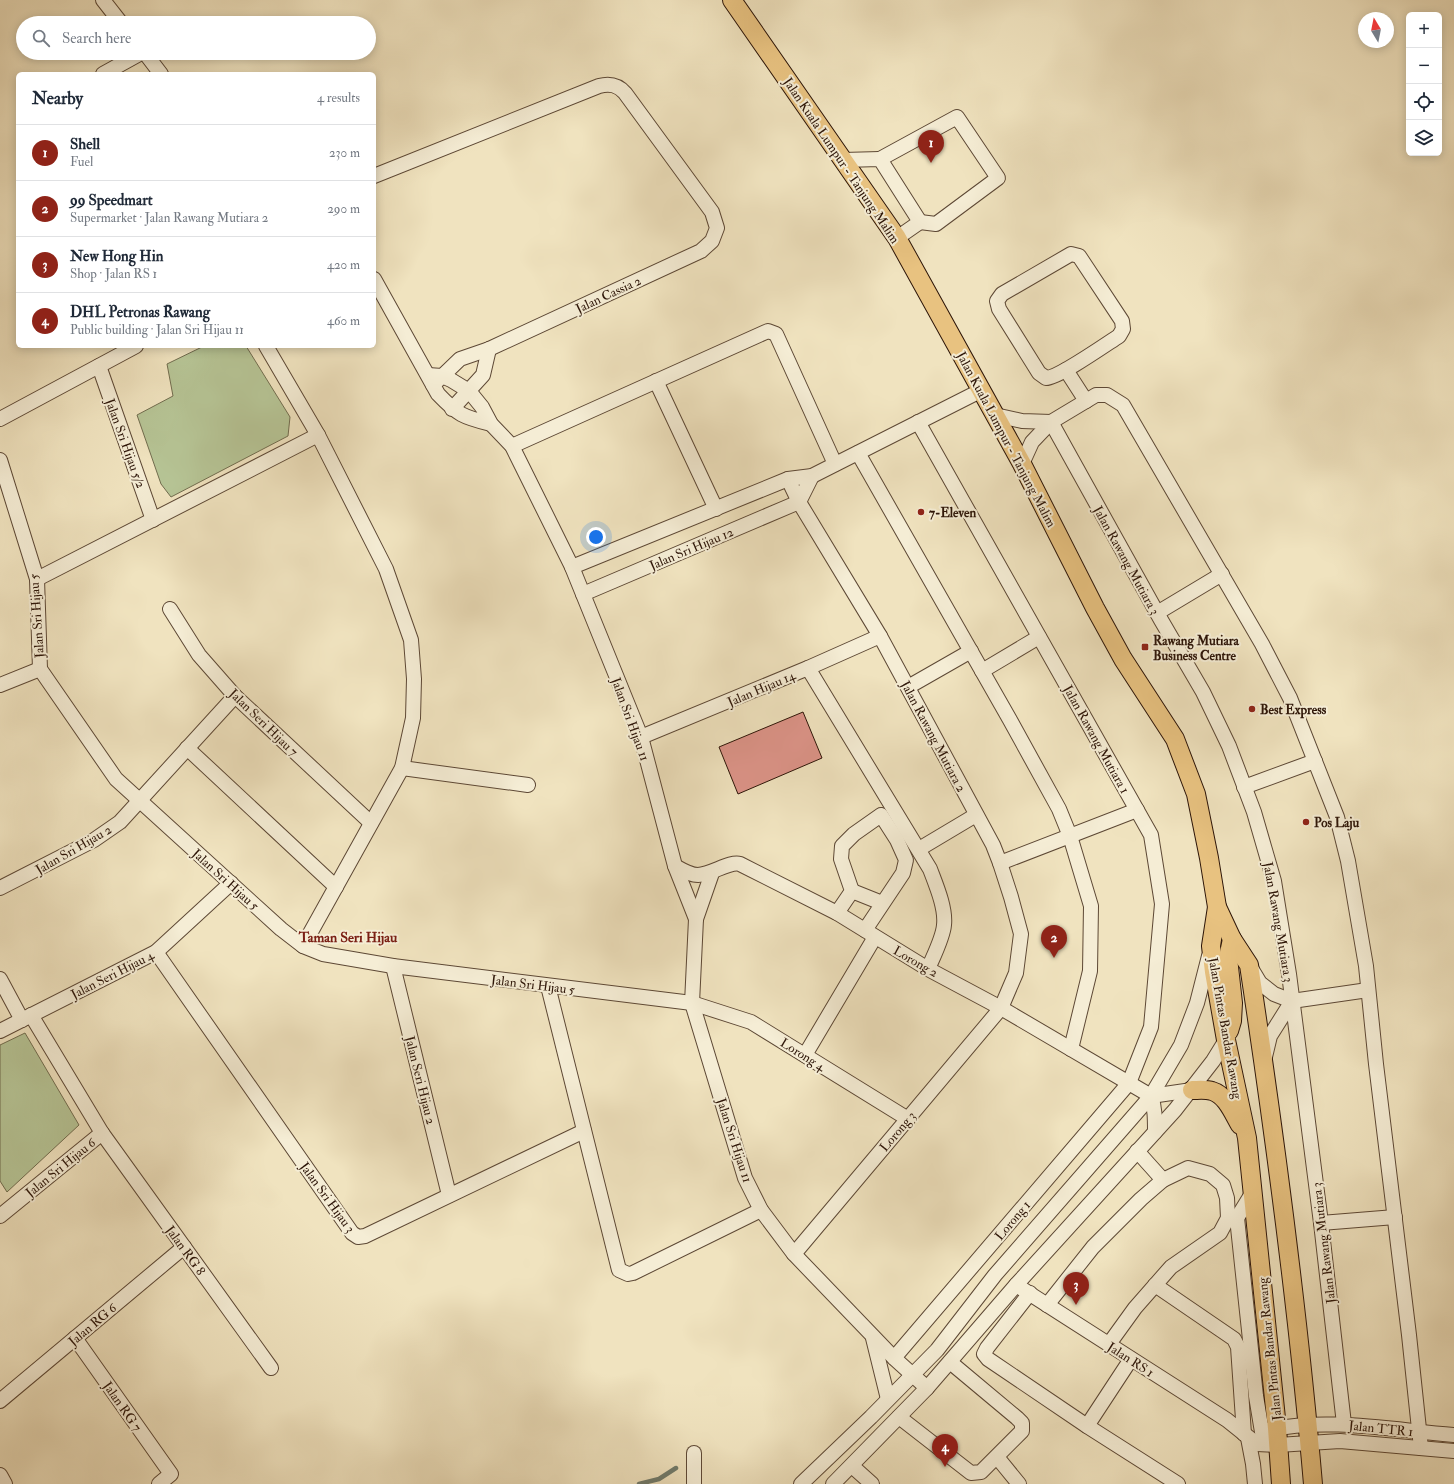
<!DOCTYPE html>
<meta charset="utf-8">
<style>
:root{--surface:#fff;--page:#f6f6f7;--text:#1f2937;--muted:#747a83;--line:#e0e1e3;--accent:#8f2418}
body{margin:0;font-family:"IM FELL Double Pica",serif;background:var(--page);color:var(--text)}
.controls{position:absolute;right:12px;top:12px;display:grid;overflow:hidden;border-radius:6px;box-shadow:0 2px 10px #0003}
.controls button{width:36px;height:36px;display:grid;place-items:center;padding:0;border:0;border-bottom:1px solid var(--line);background:var(--surface);color:var(--text);font:20px sans-serif}
.compass{position:absolute;left:1358px;top:12px;width:36px;height:36px;border-radius:50%;background:var(--surface);box-shadow:0 2px 10px #0003;rotate:350deg}
.you{position:absolute;left:596px;top:537px;width:14px;height:14px;margin:-10px;border:3px solid #fff;border-radius:50%;background:#1a73e8;box-shadow:0 0 0 6px #1a73e833}
.badge{display:grid;place-items:center;width:26px;height:26px;border-radius:50%;background:var(--accent);color:#fff;font-size:13px;font-weight:700}
.pin{position:absolute;translate:-50% -33px;filter:drop-shadow(0 1px 2px #0008)}
.pin::after{content:'';position:absolute;top:21px;width:14px;height:12px;background:inherit;clip-path:polygon(0 0,100% 0,50% 100%)}
.list{margin:0;padding:0;list-style:none}
h2{display:flex;justify-content:space-between;align-items:center;height:52px;margin:0;padding:0 16px;font-size:17px}
h2 small{font-size:13px;font-weight:400;color:var(--muted)}
.list li{display:grid;grid-template-columns:26px 1fr auto;gap:12px;align-items:center;box-sizing:border-box;height:56px;padding:0 16px;border-top:1px solid var(--line)}
.list b{display:block;font-size:15px;white-space:nowrap}
.list p{margin:0;font-size:13px;white-space:nowrap;color:var(--muted)}
.list em{font-size:13px;font-style:normal;color:var(--muted)}
.icon{flex:none;width:22px;height:22px;fill:none;stroke:currentColor;stroke-width:2;stroke-linecap:round;stroke-linejoin:round}
.map{position:relative;flex:none;width:1454px;height:1484px;overflow:hidden}
.search{position:absolute;background:var(--surface);box-shadow:0 2px 10px #0003;left:16px;top:16px;width:360px;height:44px;display:flex;align-items:center;gap:10px;box-sizing:border-box;padding:0 14px;border-radius:22px;color:var(--muted);font-size:15px}
.panel{position:absolute;background:var(--surface);box-shadow:0 2px 10px #0003;left:16px;top:72px;width:360px;height:276px;border-radius:6px}
.map>svg:first-child{display:block}
</style>
<div class="map">
<svg width="1454" height="1484" viewBox="0 0 1454 1484">
<rect width="100%" height="100%" fill="#f0e3bf"/>
<filter id="stains"><feTurbulence type="fractalNoise" baseFrequency=".005" numOctaves="4"/><feColorMatrix values="0 0 0 0 .2 0 0 0 0 .09 0 0 0 0 .02 0 0 0 .5 -.17"/></filter>
<radialGradient id="worn" r=".72"><stop offset=".6" stop-color="#630" stop-opacity="0"/><stop offset="1" stop-color="#630" stop-opacity=".3"/></radialGradient>
<g fill="#b6c495" stroke="#716c4e">
<polygon points="204,346 246,346 290,417 288,436 171,497 161,484 137,415 173,396 167,364"/>
<polygon points="25,1033 79,1125 7,1192 0,1181 0,1045"/>
</g>
<g fill="none" stroke-linecap="round" stroke-linejoin="round">
<polyline stroke="#6f7a6b" stroke-width="4.5" points="639,1484 659,1479 676,1468"/>
</g>
<polygon fill="#dd9489" stroke="#2c1407" points="803,712 822,758 738,794 719,747"/>
<g fill="none" stroke-linecap="round" stroke-linejoin="round">
<defs>
<g id="minor">
<polyline points="103,0 121,23"/>
<polyline points="145,53 161,74"/>
<polyline points="103,74 141,53"/>
<polyline points="880,159 957,117 998,178 936,224 920,222"/>
<polyline points="843,160 880,159 920,222 897,238"/>
<path d="M374,176L599,86C610,83 618,85 625,93L712,212L717,228L712,241L701,251L489,349L460,359L433,385"/>
<path d="M1071,254L1079,256L1081,259L1122,321L1123,329L1119,336C1105,345 1058,378 1046,378L1039,373L999,309L997,301L1002,294Z"/>
<path d="M374,279L438,394C458,415 463,417 491,424"/>
<polyline points="266,346 318,435 386,569 411,640 414,679 413,718 402,768 303,946"/>
<polyline points="99,366 153,520"/>
<polyline points="1066,370 1086,401"/>
<polyline points="428,375 442,376 451,380 469,391 482,407 491,424 512,446 572,567 641,737 675,866 696,919"/>
<polyline points="656,381 716,509"/>
<polyline points="452,409 483,375 489,349"/>
<polyline points="995,415 1022,421 1051,422"/>
<polyline points="0,419 136,346"/>
<polyline points="1051,422 1161,620 1203,692 1229,746 1254,812 1274,881 1289,974 1321,1223 1344,1424"/>
<polyline points="512,446 768,331 776,334 835,464"/>
<polyline points="858,453 1010,720 1059,809 1070,836 1091,906 1090,971 1071,1049"/>
<polyline points="0,460 37,579 40,669 116,779 281,929 303,946 323,954 393,966 692,1003 751,1022 908,1119"/>
<polyline points="1022,464 1032,442 1051,422 1096,395 1107,395 1123,405 1262,644 1290,698 1337,817 1348,861 1366,966 1376,1064 1409,1335 1421,1448"/>
<polyline points="788,479 799,502 880,636 993,845 1000,863 1011,897 1021,934 1016,973 1001,1008 794,1254"/>
<polyline points="572,567 788,479 812,476 982,390"/>
<polyline points="37,579 318,435"/>
<polyline points="583,594 799,502 812,476"/>
<polyline points="170,609 199,655 235,696 371,823"/>
<polyline points="1157,613 1222,574"/>
<path d="M808,668L930,869C936,885 946,908 944,925C943,938 933,957 928,969"/>
<polyline points="982,671 1039,637"/>
<polyline points="0,685 40,669"/>
<polyline points="908,687 971,651"/>
<polyline points="641,737 808,668 880,636"/>
<polyline points="187,748 336,887"/>
<polyline points="402,768 528,785"/>
<polyline points="1244,787 1315,761"/>
<polyline points="919,849 976,815"/>
<polyline points="1000,863 1137,810"/>
<path d="M675,866C682,870 690,875 698,875C712,874 730,861 740,864L837,913L928,969L1001,1008L1151,1096"/>
<polyline points="712,873 696,919 692,1003 745,1178 761,1210 794,1254 894,1358 927,1388"/>
<polyline points="0,888 94,840 120,822 235,696"/>
<polyline points="852,891 882,903"/>
<polyline points="837,913 852,891 841,859 842,846 854,834 881,815 897,840 906,860 903,873 865,930"/>
<polyline points="156,952 352,1233 358,1237 365,1236 584,1131"/>
<polyline points="393,966 449,1195"/>
<polyline points="1251,968 1260,983 1274,994 1292,1001 1368,990"/>
<polyline points="0,979 22,1020"/>
<polyline points="548,986 619,1270 628,1274 633,1273 761,1210"/>
<polyline points="31,1015 102,1133 271,1368"/>
<polyline points="0,1031 156,952 231,883"/>
<polyline points="805,1055 875,937"/>
<polyline points="1265,1057 1270,1036 1292,1001"/>
<polyline points="1151,1096 1192,1090"/>
<path d="M1151,1096C1155,1108 1155,1119 1155,1132"/>
<polyline points="1253,1192 1237,1218 1256,1396 1264,1444"/>
<polyline points="0,1216 102,1133"/>
<polyline points="1321,1223 1395,1217"/>
<polyline points="1016,1285 1227,1420 1257,1444 1278,1445 1340,1441 1454,1451"/>
<polyline points="1155,1285 1234,1339 1238,1347 1244,1434"/>
<polyline points="1030,1293 987,1348 984,1354 988,1359 1087,1426 1178,1484"/>
<polyline points="1047,1305 1093,1247 1141,1199 1163,1180 1137,1151"/>
<polyline points="75,1338 171,1474 159,1484"/>
<polyline points="873,1338 888,1399"/>
<polyline points="1109,1344 1135,1308 1171,1267 1220,1233 1228,1218 1227,1198 1223,1185 1210,1174 1188,1168 1163,1180"/>
<polyline points="894,1358 1129,1083 1151,1027 1162,904 1151,835 918,422"/>
<polyline points="0,1401 184,1247"/>
<polyline points="899,1417 971,1473 981,1472 1022,1431 1022,1423 1017,1418 950,1362"/>
<polyline points="1087,1426 1131,1359"/>
<path d="M1267,1430C1328,1417 1392,1430 1454,1435"/>
<polyline points="1248,1438 1253,1464 1255,1484"/>
<polyline points="997,1457 1019,1484"/>
<polyline points="852,1466 872,1484"/>
<polyline points="0,1475 5,1484"/>
<polyline points="694,1484 694,1453"/>
<polyline points="801,1484 871,1417 937,1350 995,1275 1151,1096 1181,1045 1197,1003 1209,956"/>
<polyline points="833,1484 927,1388 1016,1285 1175,1110 1213,1061 1226,1040"/>
</g>
<g id="major">
<path d="M732,0L897,238L1022,464L1095,608L1123,659L1175,739L1196,794L1209,858L1217,907L1232,939L1249,965C1275,1137 1298,1310 1313,1484"/>
<polyline points="1217,907 1211,946 1214,972 1226,1040 1247,1138 1277,1428 1281,1484"/>
<polyline points="1229,1031 1232,1021 1233,1003 1228,958 1232,939"/>
<path d="M1192,1090C1198,1090 1206,1089 1212,1091C1226,1095 1233,1113 1240,1125"/>
</g>
</defs>
<use href="#minor" stroke="#5d4835" stroke-width="16"/>
<use href="#major" stroke="#2c1407" stroke-width="20"/>
<use href="#minor" stroke="#f5edd5" stroke-width="14"/>
<use href="#major" stroke="#e8c280" stroke-width="18"/>
</g>
<g fill="#8f2418" stroke="#f5edd5" stroke-width="1.5">
<circle cx="921" cy="512" r="4"/>
<rect x="1141" y="643" width="8" height="8" rx="2"/>
<circle cx="1252" cy="709" r="4"/>
<circle cx="1306" cy="822" r="4"/>
</g>
<g text-anchor="middle" stroke-width="4" stroke-linejoin="round" paint-order="stroke">
<g font-size="13" fill="#2c1407" stroke="#f5edd5">
<text transform="translate(842 160) rotate(56)" y="5">Jalan Kuala Lumpur - Tanjung Malim</text>
<text transform="translate(608 294) rotate(-25)" y="5">Jalan Cassia 2</text>
<text transform="translate(1007 439) rotate(62)" y="5">Jalan Kuala Lumpur - Tanjung Malim</text>
<text transform="translate(126 443) rotate(70)" y="5">Jalan Sri Hijau 5/2</text>
<text transform="translate(691 548) rotate(-23)" y="5">Jalan Sri Hijau 12</text>
<text transform="translate(1127 560) rotate(61)" y="5">Jalan Rawang Mutiara 3</text>
<text transform="translate(36 616) rotate(-94)" y="5">Jalan Sri Hijau 5</text>
<text transform="translate(761 688) rotate(-23)" y="5">Jalan Hijau 14</text>
<text transform="translate(631 719) rotate(70)" y="5">Jalan Sri Hijau 11</text>
<text transform="translate(264 722) rotate(44)" y="5">Jalan Seri Hijau 7</text>
<text transform="translate(934 736) rotate(62)" y="5">Jalan Rawang Mutiara 2</text>
<text transform="translate(1097 739) rotate(61)" y="5">Jalan Rawang Mutiara 1</text>
<text transform="translate(73 849) rotate(-30)" y="5">Jalan Sri Hijau 2</text>
<text transform="translate(226 879) rotate(42)" y="5">Jalan Sri Hijau 5</text>
<text transform="translate(1279 922) rotate(80)" y="5">Jalan Rawang Mutiara 3</text>
<text transform="translate(916 961) rotate(30)" y="5">Lorong 2</text>
<text transform="translate(112 974) rotate(-27)" y="5">Jalan Seri Hijau 4</text>
<text transform="translate(533 984) rotate(7)" y="5">Jalan Sri Hijau 5</text>
<text transform="translate(1226 1028) rotate(80)" y="5">Jalan Pintas Bandar Rawang</text>
<text transform="translate(803 1054) rotate(32)" y="5">Lorong 4</text>
<text transform="translate(421 1080) rotate(76)" y="5">Jalan Seri Hijau 2</text>
<text transform="translate(897 1131) rotate(-50)" y="5">Lorong 3</text>
<text transform="translate(735 1140) rotate(72)" y="5">Jalan Sri Hijau 11</text>
<text transform="translate(60 1167) rotate(-39)" y="5">Jalan Sri Hijau 6</text>
<text transform="translate(328 1197) rotate(54)" y="5">Jalan Sri Hijau 3</text>
<text transform="translate(1012 1220) rotate(-50)" y="5">Lorong 1</text>
<text transform="translate(1323 1243) rotate(-97)" y="5">Jalan Rawang Mutiara 3</text>
<text transform="translate(186 1250) rotate(54)" y="5">Jalan RG 8</text>
<text transform="translate(92 1324) rotate(-40)" y="5">Jalan RG 6</text>
<text transform="translate(1269 1349) rotate(-96)" y="5">Jalan Pintas Bandar Rawang</text>
<text transform="translate(1131 1359) rotate(33)" y="5">Jalan RS 1</text>
<text transform="translate(123 1406) rotate(55)" y="5">Jalan RG 7</text>
<text transform="translate(1381 1428) rotate(6)" y="5">Jalan TTR 1</text>
</g>
<g font-size="13" font-weight="bold" fill="#2c1407" stroke="#f5edd5" text-anchor="start">
<text x="929" y="517">7-Eleven</text>
<text x="1153" y="645">Rawang Mutiara<tspan x="1153" dy="15">Business Centre</tspan></text>
<text x="1260" y="714">Best Express</text>
<text x="1314" y="827">Pos Laju</text>
</g>
<g font-size="14" font-weight="bold" fill="#7a1f14" stroke="#f5edd5">
<text x="348" y="942">Taman Seri Hijau</text>
</g>
</g>
<rect width="100%" height="100%" filter="url(#stains)"/>
<rect width="100%" height="100%" fill="url(#worn)"/>
</svg>
<div class="controls">
<button>+</button>
<button>−</button>
<button><svg class="icon" aria-label="locate" viewBox="0 0 24 24"><circle cx="12" cy="12" r="6"/><path d="M12 2v4M12 18v4M2 12h4M18 12h4"/></svg></button>
<button><svg class="icon" aria-label="layers" viewBox="0 0 24 24"><path d="M12 4l9 5-9 5-9-5zM3 14l9 5 9-5"/></svg></button>
</div>
<svg class="compass" viewBox="-18 -18 36 36"><path d="M0-13l5 13h-10z" fill="#e53935"/><path d="M0 13l5-13h-10z" fill="#747a83"/></svg>
<div class="you"></div>
<div class="pin badge" style="left:931px;top:163px">1</div>
<div class="pin badge" style="left:1054px;top:958px">2</div>
<div class="pin badge" style="left:1076px;top:1305px">3</div>
<div class="pin badge" style="left:945px;top:1467px">4</div>
<div class="search"><svg class="icon" aria-label="search" viewBox="0 0 24 24"><circle cx="10" cy="10" r="6"/><path d="M15 15l6 6"/></svg>Search here</div>
<section class="panel">
<h2>Nearby<small>4 results</small></h2>
<ul class="list">
<li><span class="badge">1</span><div><b>Shell</b><p>Fuel</p></div><em>230 m</em></li>
<li><span class="badge">2</span><div><b>99 Speedmart</b><p>Supermarket · Jalan Rawang Mutiara 2</p></div><em>290 m</em></li>
<li><span class="badge">3</span><div><b>New Hong Hin</b><p>Shop · Jalan RS 1</p></div><em>420 m</em></li>
<li><span class="badge">4</span><div><b>DHL Petronas Rawang</b><p>Public building · Jalan Sri Hijau 11</p></div><em>460 m</em></li>
</ul>
</section>
</div>
